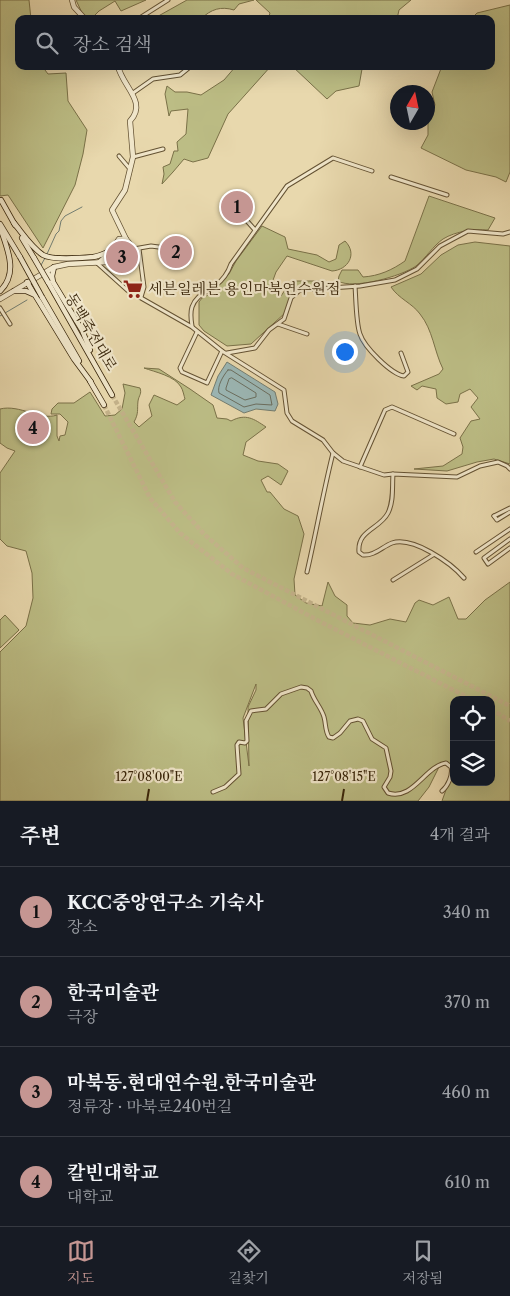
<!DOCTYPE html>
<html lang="ko">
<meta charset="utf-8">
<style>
:root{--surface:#171b24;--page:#242831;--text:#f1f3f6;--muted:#9ea1a6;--line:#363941;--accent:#c59692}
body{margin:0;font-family:"Libre Caslon Text","Noto Serif KR",serif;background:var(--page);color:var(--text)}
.controls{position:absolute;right:15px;bottom:15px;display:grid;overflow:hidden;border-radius:10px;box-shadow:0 5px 20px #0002}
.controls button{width:45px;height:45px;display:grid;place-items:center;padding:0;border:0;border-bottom:1px solid var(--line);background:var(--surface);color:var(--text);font:25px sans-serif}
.compass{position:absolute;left:390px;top:85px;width:45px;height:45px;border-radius:50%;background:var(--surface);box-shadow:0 5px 20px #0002;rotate:9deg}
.you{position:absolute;left:344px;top:351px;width:18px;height:18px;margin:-12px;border:4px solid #fff;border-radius:50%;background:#1a73e8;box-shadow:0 0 0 8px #1a73e833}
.badge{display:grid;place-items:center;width:32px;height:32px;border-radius:50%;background:var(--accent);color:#111;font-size:16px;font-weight:700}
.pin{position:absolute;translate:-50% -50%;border:2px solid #fff;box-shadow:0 1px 5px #0006}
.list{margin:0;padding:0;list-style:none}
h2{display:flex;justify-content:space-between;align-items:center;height:65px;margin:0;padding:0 20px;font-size:21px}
h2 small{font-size:16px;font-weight:400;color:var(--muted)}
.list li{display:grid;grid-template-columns:32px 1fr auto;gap:15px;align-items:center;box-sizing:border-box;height:90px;padding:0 20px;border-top:1px solid var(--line)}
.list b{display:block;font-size:19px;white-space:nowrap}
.list p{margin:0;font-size:16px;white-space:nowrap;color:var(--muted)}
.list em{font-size:16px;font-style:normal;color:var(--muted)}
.icon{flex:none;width:28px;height:28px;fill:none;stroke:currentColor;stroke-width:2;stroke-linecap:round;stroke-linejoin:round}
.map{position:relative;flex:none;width:510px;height:801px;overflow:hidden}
.search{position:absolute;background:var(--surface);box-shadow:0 5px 20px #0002;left:15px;right:15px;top:15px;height:55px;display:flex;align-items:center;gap:12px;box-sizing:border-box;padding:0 18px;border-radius:10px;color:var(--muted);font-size:19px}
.sheet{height:425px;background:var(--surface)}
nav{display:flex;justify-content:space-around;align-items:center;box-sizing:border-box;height:70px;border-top:1px solid var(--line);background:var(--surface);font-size:14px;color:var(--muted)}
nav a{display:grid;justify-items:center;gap:2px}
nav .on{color:var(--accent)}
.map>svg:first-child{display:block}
</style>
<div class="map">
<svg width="510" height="801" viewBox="0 0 510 801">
<rect width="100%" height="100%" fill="#e8d8ad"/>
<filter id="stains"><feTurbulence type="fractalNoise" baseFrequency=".004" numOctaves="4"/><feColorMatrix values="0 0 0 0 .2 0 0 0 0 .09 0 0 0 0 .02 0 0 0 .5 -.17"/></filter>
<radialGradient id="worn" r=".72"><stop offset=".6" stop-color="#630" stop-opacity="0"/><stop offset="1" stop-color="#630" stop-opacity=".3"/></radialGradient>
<g fill="#bcbd85" stroke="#7a7148" fill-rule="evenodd">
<polygon points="0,0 29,0 31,19 19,19 19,66 42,66 48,74 66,73 68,101 87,130 83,154 75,185 43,248 8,195 0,196"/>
<polygon points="76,0 146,0 121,11 115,1 99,11 91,19 88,19 83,15"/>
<path d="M187,0H254L239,4L234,10C221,6 211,9 201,19H153Z"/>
<polygon points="256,0 411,0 399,10 397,19 268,19 270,13"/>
<polygon points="510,5 510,172 506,182 496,177 466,170 421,148 428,135 428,117 435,105 432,92 442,66 491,66 491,19 471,19 477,13"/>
<polygon points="236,66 271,66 228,114 208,158 193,162 184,159 173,172 162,184 164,174 163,167 170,164 174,151 178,151 177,142 186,134 188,109 171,111 169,116 165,94 167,86 175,92 187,92 201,95 224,80"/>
<polygon points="292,66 364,66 362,69 359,86 336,91 327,99"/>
<path d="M429,196L495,218L488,230C474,229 456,231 443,239C433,246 426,258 416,266C402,276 353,290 338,281L339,276L342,270H358L363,277C379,276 392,270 405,261Z"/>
<path d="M262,226L285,237L288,249L317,255L329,262L336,259L339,245L345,241C358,254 348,270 332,271L287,256L276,272L269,291L281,296L291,281H322L323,283L321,285L296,287L285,313L251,344L227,346L204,331L199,325V302L202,298L210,294L229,274L236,261Z"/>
<path d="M475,242L510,246V464L494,459L477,462L447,471L414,469L443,466L462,454L463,447L460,438L471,421L480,419L471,407L478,398L470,389L460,394L458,402L446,404L437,398L436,389L422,386L417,390L411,386L439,374L443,369C434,351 433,330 420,314C412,303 399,299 391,287L421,274L441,255L458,245Z"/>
<path d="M144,368L159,369L190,389L213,405L217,418L227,419L231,421C246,413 254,419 266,427L246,442L243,455L258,461L278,464L288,471L281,485L268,476L261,480L267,492H270L284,509L298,516L304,534L294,579L295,595L306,603L322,606L328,582L335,596L347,605V616L353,623L370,625L390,619L406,622L415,603L419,600L433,605L449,597L458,619H466L485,600L510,582V801H442L452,773L449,765H440L429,787L418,801H0V652L26,626L33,598L32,573L26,551L7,546L0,539V473L15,451L7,448L0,443V409C20,404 40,421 57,415V436L59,441L60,436L65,435L68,422L60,414H51L52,409L58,403H74L90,392L105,416L115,415L122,409L125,393L123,384L140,388C142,394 139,395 138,401C137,410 139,413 134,422L139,427L152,416L149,405L154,395L177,405L185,399C184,396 183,390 181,387C175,376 155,372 144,368ZM256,684V690L248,707L249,766L243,718ZM454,700H491V782H454Z"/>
<polygon points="5,615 19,630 0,648 0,620"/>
</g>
<polygon fill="#9bb7b5" stroke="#737d71" points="227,362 275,392 278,404 275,411 256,409 244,413 211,395 218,376"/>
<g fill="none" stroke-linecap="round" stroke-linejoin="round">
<g stroke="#6a6e60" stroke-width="1">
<path d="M228,370H231L270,395L272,405L256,404L244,407L219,393C217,386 223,376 228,370Z"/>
<polygon points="232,378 256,393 256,397 245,400 226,390 226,388 229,379"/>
</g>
<g stroke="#737d71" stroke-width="1">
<polyline points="47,254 56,234 59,231 61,221 65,216 82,207"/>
<polyline points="40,267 45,258"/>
<polyline points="0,316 27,300"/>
</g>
<g stroke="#c5b48c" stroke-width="4.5" stroke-dasharray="4.5 2" stroke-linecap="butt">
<polyline points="112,395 175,502 205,535 243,568 510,706"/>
<polyline points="104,405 150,498 180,533 232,574 317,620 473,700"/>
<polyline points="491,709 510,721"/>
</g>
<defs>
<g id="minor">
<polyline points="138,19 168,0"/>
<polyline points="133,93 153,79 180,75 191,66"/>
<polyline points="119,156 130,169"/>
<polyline points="133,157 163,149"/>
<polyline points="391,177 447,195"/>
<polyline points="247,221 255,230"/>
<polyline points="139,249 144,287 141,297"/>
<polyline points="128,250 151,246 166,248"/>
<polyline points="97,263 127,290 192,327 222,351 284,390 287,413 292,421 323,440 333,453 343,461 384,475 393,474 457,477 480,466 498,462 507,466 510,469"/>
<path d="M355,286C356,299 356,323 360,334C364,347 391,374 404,376L408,372L401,353"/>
<polyline points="0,308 10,324"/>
<polyline points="278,324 307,334"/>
<path d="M192,326C191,320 190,313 192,307C196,295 206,293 215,286C223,280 228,273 231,264L287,186L333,158L372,171"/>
<polyline points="197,332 180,368 182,372 207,383 222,351"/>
<polyline points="227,353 255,348 269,330 284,319 291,298 300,290 360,286 395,280 417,269 440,246 468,231 503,234 510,232"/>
<polyline points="360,467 385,410 392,407 454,434"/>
<path d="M393,474C392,487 394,501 388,513C380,529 357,530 359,552L363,555C374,556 382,547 392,543C413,536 451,563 464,578"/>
<polyline points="494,516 497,520 510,512"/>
<polyline points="494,516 510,508"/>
<polyline points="510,539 484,558 488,564 510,548"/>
<polyline points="476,552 510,529"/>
<path d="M307,572C316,533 323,493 333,453"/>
<polyline points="393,580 433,555"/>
<path d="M213,792L225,787L239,774L237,745L239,742L245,743L247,741L246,721L251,711L266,709L281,694L301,687L307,688L311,691C314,701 321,707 324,717C326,724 325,731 329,737L333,738L340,733L350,721L358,719L363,721L372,739L386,748L391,771L390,777L384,787L388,793C413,801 425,766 446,763L451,767C453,775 448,786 442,791"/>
</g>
<g id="tertiary">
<polyline points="72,0 74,7 85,19"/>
<path d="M118,66C122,86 148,102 130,121L133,157L125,190L112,210L126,239"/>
<path d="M98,263C108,256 113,249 119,239H126L130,244V247L124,252L119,250L116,247"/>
<polyline points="0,299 54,267 68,264 107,262 124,252"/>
</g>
<g id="secondary">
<polyline points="1,200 15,225"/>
<path d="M14,223C23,234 31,247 43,255C52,260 82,258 93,257C101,256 107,252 114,249"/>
<polyline points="0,224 20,257"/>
<path d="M0,227C7,248 19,273 0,291"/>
<polyline points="22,238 34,258"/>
<polyline points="54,267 52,276 53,282 82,330 90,350"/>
<polyline points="47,272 52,281"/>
<polyline points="27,282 34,294"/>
<polyline points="48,282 112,395"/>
<polyline points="14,291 26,291 35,295 74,359 91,382"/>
<polyline points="42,297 79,361"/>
<polyline points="90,381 104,405"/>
</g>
</defs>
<use href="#minor" stroke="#645233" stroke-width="5"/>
<use href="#tertiary" stroke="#645233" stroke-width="6"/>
<use href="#secondary" stroke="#38250a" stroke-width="6"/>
<use href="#minor" stroke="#f0e6ca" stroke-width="3"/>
<use href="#tertiary" stroke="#f0e6ca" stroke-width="4.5"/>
<use href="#secondary" stroke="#f0e6ca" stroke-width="4.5"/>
<defs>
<g id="secondary-bridge">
<polyline points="20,257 42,297"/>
<polyline points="34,258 48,282"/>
</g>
</defs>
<use href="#secondary-bridge" stroke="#38250a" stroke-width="6" stroke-linecap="butt"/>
<use href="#secondary-bridge" stroke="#f0e6ca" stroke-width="4.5"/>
</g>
<path fill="none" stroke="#38250a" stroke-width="2" d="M147,801L149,789M342,801L344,789"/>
<defs>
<symbol id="supermarket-bare" viewBox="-9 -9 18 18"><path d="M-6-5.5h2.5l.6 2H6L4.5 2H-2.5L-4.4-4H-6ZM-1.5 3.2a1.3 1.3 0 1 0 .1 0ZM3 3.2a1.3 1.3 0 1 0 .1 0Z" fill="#8f2418" stroke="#f0e6ca" stroke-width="2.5" paint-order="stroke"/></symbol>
</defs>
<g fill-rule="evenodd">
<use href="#supermarket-bare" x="119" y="275" width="28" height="28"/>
</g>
<g text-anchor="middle" stroke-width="4.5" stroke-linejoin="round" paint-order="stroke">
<g font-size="15" fill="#38250a" stroke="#f0e6ca" text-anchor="start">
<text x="148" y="294">세븐일레븐 용인마북연수원점</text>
</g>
<g font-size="15" fill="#38250a" stroke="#f0e6ca">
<text transform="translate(91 332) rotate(60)" y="5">동백죽전대로</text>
</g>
</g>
<g font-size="12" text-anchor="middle" fill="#38250a" stroke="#f0e6ca" stroke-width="4.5" stroke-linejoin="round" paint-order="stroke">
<text x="149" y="781">127°08'00"E</text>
<text x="344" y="781">127°08'15"E</text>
</g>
<rect width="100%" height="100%" filter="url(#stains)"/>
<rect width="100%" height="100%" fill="url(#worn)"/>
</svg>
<div class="controls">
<button><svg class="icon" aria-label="locate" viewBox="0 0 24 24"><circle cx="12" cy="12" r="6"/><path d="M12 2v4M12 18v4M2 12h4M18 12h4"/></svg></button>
<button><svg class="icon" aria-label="layers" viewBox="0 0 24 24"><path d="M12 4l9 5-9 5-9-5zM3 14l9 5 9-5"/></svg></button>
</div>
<svg class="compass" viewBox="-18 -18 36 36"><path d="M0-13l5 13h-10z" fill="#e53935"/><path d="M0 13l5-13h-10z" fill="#9ea1a6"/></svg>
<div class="you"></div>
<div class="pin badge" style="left:237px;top:207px">1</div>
<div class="pin badge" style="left:176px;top:252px">2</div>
<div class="pin badge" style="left:122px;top:257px">3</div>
<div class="pin badge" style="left:33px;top:428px">4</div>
<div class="search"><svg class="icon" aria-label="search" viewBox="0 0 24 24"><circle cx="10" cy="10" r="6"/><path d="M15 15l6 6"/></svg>장소 검색</div>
</div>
<section class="sheet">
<h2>주변<small>4개 결과</small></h2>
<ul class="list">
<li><span class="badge">1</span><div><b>KCC중앙연구소 기숙사</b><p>장소</p></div><em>340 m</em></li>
<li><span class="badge">2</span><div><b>한국미술관</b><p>극장</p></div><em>370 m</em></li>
<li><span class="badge">3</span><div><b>마북동.현대연수원.한국미술관</b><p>정류장 · 마북로240번길</p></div><em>460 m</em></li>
<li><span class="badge">4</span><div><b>칼빈대학교</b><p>대학교</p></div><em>610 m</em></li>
</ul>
</section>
<nav>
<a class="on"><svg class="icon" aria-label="map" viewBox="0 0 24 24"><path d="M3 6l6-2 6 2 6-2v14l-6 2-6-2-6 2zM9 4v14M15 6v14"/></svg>지도</a>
<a><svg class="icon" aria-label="directions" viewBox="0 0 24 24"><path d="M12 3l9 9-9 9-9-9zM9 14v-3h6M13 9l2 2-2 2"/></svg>길찾기</a>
<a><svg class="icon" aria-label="saved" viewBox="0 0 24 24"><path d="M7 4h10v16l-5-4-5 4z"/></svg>저장됨</a>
</nav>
